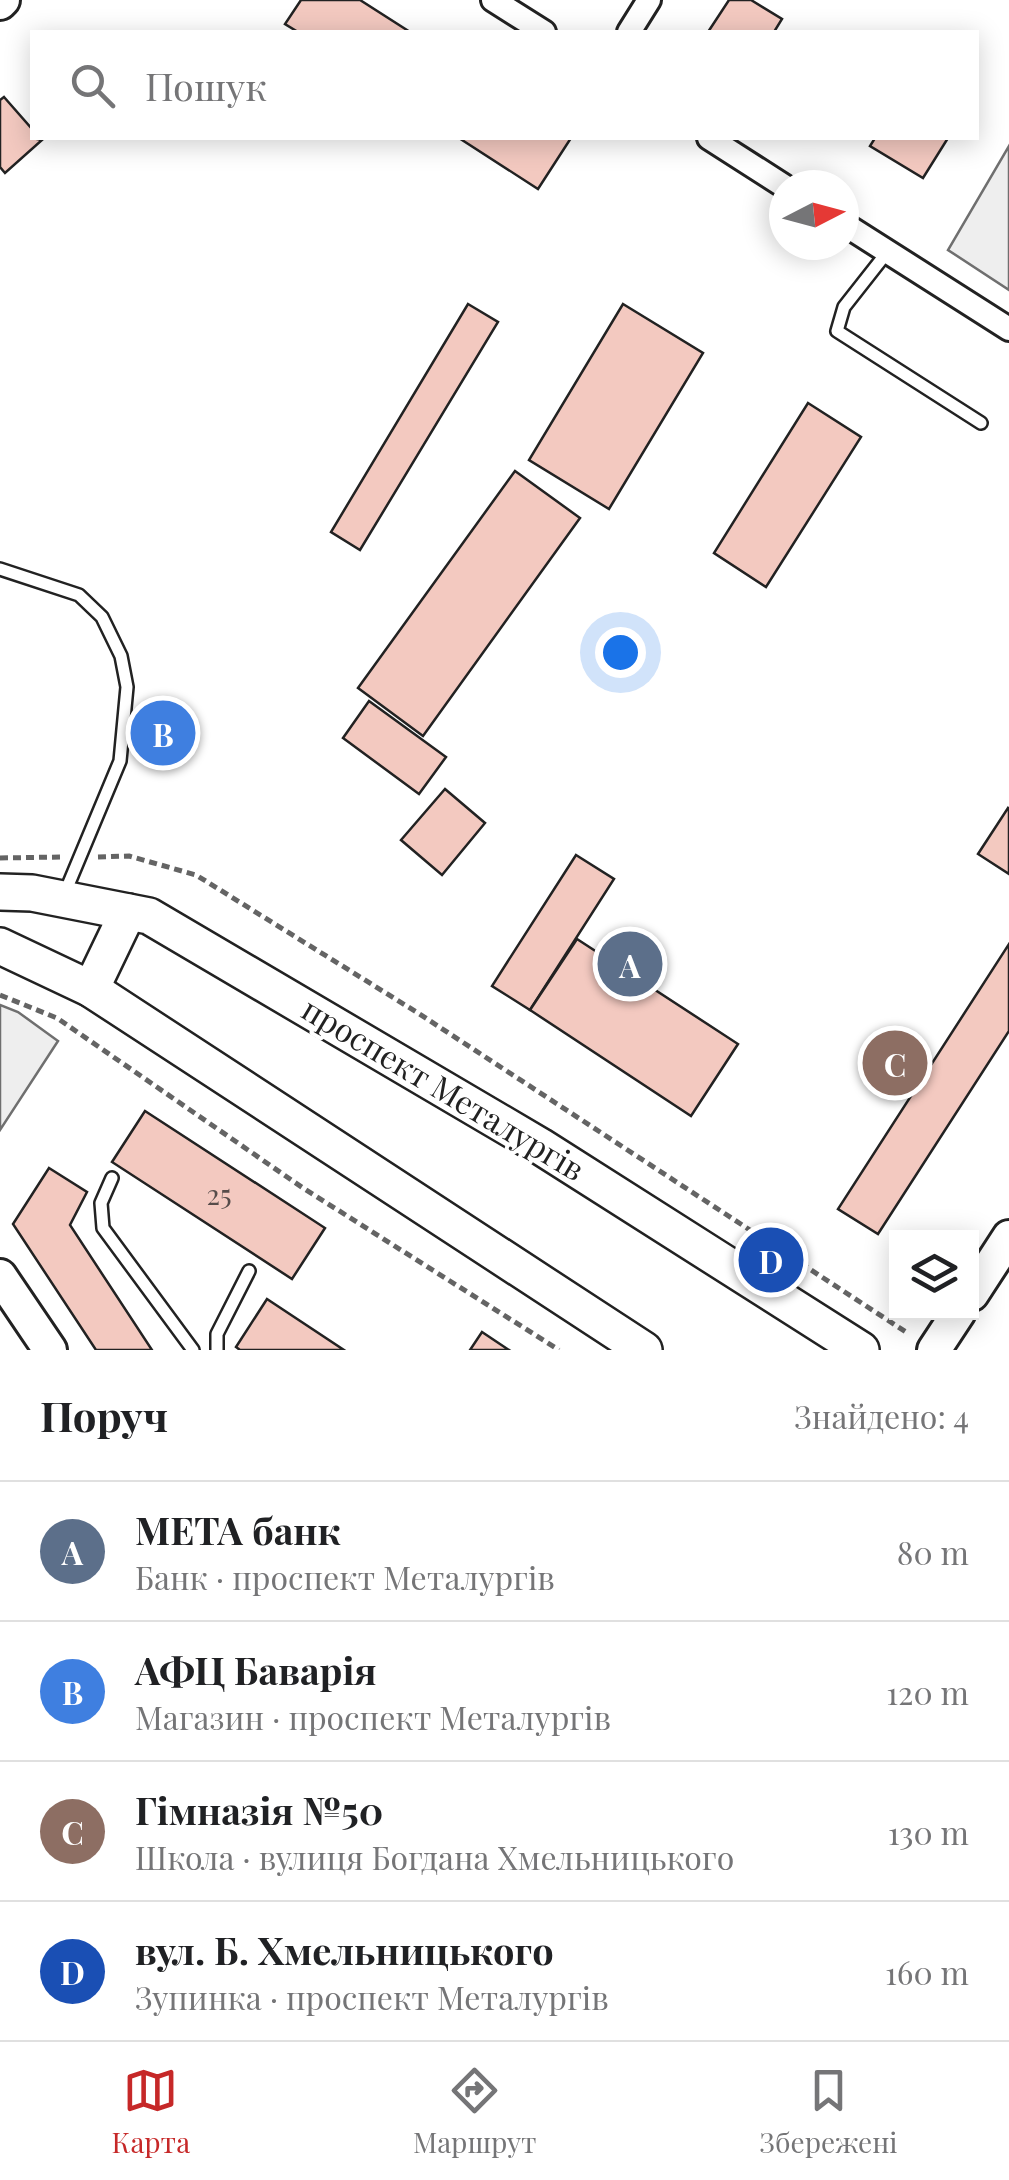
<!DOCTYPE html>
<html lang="uk">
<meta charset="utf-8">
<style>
:root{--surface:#fff;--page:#f6f6f6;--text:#202124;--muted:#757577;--line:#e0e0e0;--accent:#c62828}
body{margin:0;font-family:"Playfair Display",serif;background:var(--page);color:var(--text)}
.controls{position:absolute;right:30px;bottom:30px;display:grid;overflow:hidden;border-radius:0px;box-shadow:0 5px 25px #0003}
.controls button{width:90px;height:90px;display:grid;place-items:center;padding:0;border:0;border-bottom:2px solid var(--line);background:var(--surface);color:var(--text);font:50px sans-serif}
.compass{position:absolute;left:769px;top:170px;width:90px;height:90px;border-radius:50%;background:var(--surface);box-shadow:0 5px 25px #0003;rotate:84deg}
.you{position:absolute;left:620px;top:652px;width:35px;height:35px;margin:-25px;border:8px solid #fff;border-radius:50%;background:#1a73e8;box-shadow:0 0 0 15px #1a73e833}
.badge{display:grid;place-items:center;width:65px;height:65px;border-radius:50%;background:var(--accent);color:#fff;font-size:32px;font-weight:700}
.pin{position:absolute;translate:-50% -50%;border:5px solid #fff;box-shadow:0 2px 10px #0006}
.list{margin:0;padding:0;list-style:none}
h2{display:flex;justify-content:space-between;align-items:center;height:130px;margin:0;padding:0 40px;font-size:42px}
h2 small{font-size:32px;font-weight:400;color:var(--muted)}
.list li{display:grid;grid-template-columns:65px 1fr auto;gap:30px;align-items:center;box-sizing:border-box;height:140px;padding:0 40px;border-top:2px solid var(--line)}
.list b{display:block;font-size:38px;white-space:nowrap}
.list p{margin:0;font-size:32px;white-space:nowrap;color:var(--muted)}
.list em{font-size:32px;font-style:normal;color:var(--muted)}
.icon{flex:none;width:55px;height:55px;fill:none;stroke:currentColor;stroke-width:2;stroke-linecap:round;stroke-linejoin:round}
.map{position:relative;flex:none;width:1009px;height:1350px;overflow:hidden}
.search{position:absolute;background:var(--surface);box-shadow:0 5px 25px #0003;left:30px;right:30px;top:30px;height:110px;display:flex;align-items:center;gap:25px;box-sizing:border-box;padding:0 35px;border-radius:0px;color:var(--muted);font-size:38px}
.sheet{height:690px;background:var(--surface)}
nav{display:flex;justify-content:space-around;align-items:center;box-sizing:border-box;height:140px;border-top:2px solid var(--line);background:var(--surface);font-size:28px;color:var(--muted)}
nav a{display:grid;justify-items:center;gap:5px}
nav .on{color:var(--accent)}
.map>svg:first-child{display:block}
</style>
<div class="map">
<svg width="1009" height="1350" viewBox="0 0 1009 1350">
<rect width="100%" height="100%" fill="#fff"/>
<g fill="#eee" stroke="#6f6f6f" stroke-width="2.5">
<polygon points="1009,146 1009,290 948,250"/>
<polygon points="0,1005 18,1012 58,1041 0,1130"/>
</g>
<g fill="#f3c9c0" stroke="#222" stroke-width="2.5">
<polygon points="301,0 360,0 410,32 298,32 285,24"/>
<polygon points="729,0 751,0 782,19 774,32 708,32"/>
<polygon points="4,97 32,129 32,138 42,140 5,173 0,167 0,100"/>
<polygon points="459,138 571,138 538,189"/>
<polygon points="875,138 948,138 923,178 870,146"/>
<polygon points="468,304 498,322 360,550 331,532"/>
<polygon points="623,304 703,353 609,509 529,460"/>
<polygon points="808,403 861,437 766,587 714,553"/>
<polygon points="515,471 580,518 423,736 358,688"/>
<polygon points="369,701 446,757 419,794 343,738"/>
<polygon points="445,789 485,823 442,875 401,840"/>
<polygon points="1008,808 1009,809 1009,874 978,854"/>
<polygon points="576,855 614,879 530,1010 492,986"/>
<polygon points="577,939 738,1044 691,1116 530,1010"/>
<polygon points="1009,944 1009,1031 878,1234 838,1209"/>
<polygon points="145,1111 325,1228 292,1279 112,1162"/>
<polygon points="49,1168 87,1192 70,1225 152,1350 96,1350 13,1224"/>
<polygon points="267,1299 344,1350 240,1350 236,1347"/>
<polygon points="482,1332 509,1350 470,1350"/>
</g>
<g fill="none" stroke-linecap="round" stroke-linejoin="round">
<defs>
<g id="lane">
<polyline points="888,251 844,307 837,331 981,423"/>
<polyline points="0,569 79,595 102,617 121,656 127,687 120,761 64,895"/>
<polyline points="112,1178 101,1203 103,1228 193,1350"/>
<polyline points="217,1350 217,1334 249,1271"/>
</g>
<g id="street">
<polyline points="493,0 544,32"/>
<polyline points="629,32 649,0"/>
<polyline points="709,138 784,186"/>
<polyline points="844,224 1009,329"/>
</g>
<g id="secondary">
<polyline points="0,3 3,0"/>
<polyline points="0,1276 50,1350"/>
<polyline points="972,1294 1009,1237"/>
<polyline points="934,1350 959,1312"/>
</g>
<g id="primary">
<polyline points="0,892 32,893 149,916 540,1146 861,1350"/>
<polyline points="0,946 91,989 644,1350"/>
<polyline points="91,989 128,912"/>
</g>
</defs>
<use href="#lane" stroke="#222" stroke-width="16"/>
<use href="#street" stroke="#222" stroke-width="28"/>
<use href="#secondary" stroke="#222" stroke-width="38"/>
<use href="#primary" stroke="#222" stroke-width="40"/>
<g stroke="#646464" stroke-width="5" stroke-dasharray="8 5" stroke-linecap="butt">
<polyline points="98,857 129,856 196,875 418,1013 909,1334"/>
<polyline points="0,858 62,857"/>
<polyline points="0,995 57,1018 303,1188 559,1350"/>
</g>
<use href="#lane" stroke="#fff" stroke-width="11"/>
<use href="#street" stroke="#fff" stroke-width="22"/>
<use href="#secondary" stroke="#fff" stroke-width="32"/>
<use href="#primary" stroke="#fff" stroke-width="35"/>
</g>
<g text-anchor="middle" stroke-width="8" stroke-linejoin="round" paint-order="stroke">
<g font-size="28" fill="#564c4a">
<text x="219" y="1205">25</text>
</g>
<g font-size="32" fill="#222" stroke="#fff">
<text transform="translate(443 1090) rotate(31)" y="11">проспект Металургів</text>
</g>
</g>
</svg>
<div class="controls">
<button><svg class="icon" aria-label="layers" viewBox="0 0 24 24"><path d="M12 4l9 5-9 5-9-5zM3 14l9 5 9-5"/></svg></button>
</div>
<svg class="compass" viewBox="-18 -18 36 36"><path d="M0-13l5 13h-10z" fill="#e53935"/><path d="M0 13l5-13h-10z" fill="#757577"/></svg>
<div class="you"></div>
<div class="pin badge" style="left:630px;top:964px;background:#5c6f8a">A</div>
<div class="pin badge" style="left:163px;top:733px;background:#3f7fe0">B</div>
<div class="pin badge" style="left:895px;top:1063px;background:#8d6e63">C</div>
<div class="pin badge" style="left:771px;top:1260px;background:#1a4fb4">D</div>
<div class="search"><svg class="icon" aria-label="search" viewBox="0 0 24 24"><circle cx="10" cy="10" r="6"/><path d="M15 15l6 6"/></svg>Пошук</div>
</div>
<section class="sheet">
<h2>Поруч<small>Знайдено: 4</small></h2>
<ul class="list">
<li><span class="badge" style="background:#5c6f8a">A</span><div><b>МЕТА банк</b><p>Банк · проспект Металургів</p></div><em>80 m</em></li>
<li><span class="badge" style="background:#3f7fe0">B</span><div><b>АФЦ Баварiя</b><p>Магазин · проспект Металургів</p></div><em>120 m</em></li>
<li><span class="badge" style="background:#8d6e63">C</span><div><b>Гімназія №50</b><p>Школа · вулиця Богдана Хмельницького</p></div><em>130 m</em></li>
<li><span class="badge" style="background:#1a4fb4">D</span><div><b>вул. Б. Хмельницького</b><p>Зупинка · проспект Металургів</p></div><em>160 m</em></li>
</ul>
</section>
<nav>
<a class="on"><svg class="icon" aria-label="map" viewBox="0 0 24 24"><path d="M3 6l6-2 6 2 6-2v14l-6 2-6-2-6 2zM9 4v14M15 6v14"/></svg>Карта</a>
<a><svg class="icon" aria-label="directions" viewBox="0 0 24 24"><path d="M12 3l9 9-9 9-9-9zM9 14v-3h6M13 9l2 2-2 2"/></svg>Маршрут</a>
<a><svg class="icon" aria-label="saved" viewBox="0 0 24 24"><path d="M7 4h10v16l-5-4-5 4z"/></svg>Збережені</a>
</nav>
